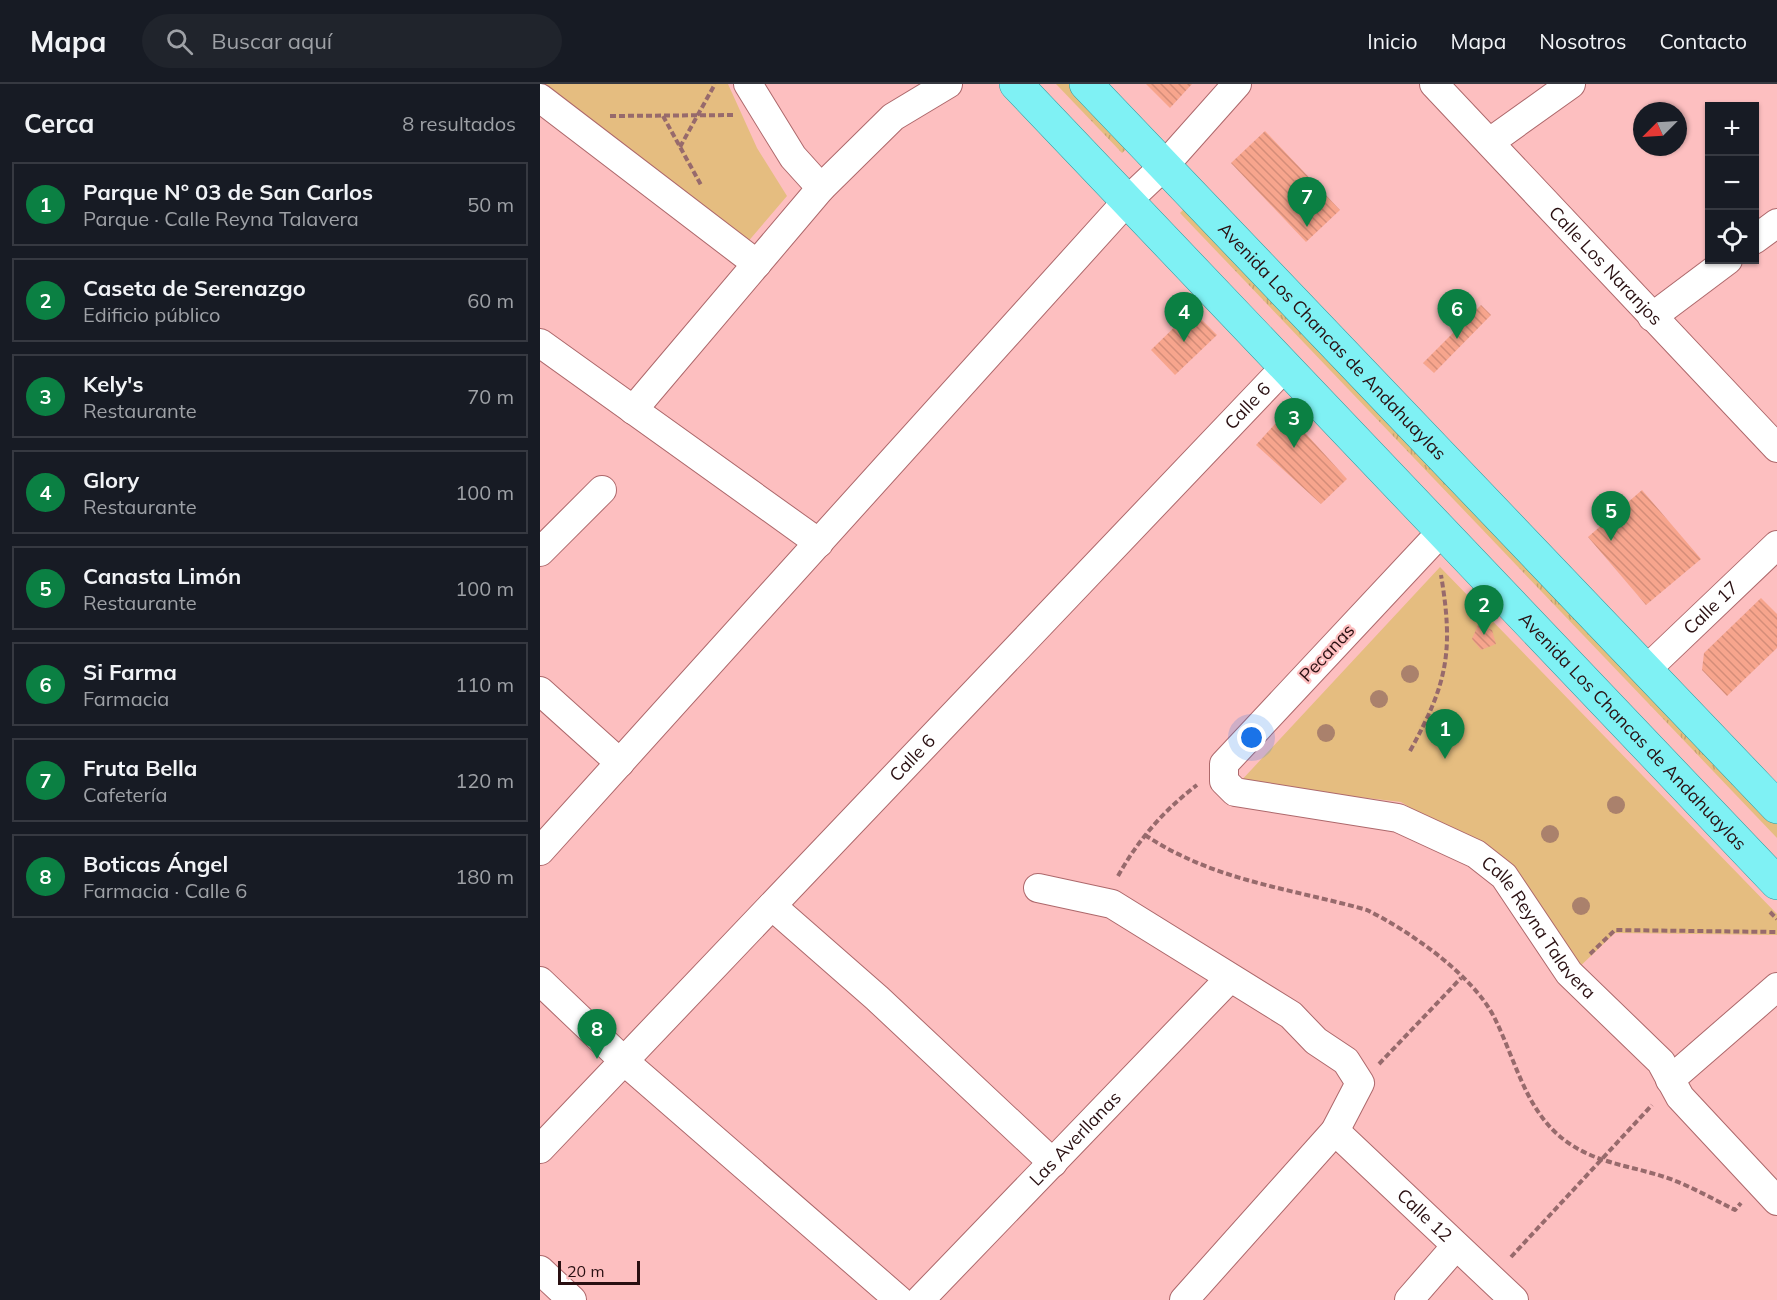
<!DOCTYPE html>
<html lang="es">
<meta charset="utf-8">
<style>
:root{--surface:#171b24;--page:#20242c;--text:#f1f3f6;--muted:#9ea1a6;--line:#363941;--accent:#0b8043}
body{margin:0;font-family:Mulish,sans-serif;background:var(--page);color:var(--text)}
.controls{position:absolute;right:18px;top:18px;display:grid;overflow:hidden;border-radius:0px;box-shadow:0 2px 4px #0004}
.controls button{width:54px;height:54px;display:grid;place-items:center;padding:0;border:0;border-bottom:2px solid var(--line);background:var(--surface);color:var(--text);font:30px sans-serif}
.compass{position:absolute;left:1093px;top:18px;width:54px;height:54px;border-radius:50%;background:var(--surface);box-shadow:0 2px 4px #0004;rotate:246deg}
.scale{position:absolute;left:18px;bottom:15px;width:82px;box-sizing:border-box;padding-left:6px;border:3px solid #290f11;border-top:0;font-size:16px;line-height:21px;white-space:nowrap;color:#290f11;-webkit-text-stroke:4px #fdbfc0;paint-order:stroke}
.you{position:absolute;left:712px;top:654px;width:21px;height:21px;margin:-15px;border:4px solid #fff;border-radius:50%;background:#1a73e8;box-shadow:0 0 0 9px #1a73e833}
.badge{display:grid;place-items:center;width:39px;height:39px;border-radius:50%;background:var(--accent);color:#fff;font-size:20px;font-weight:700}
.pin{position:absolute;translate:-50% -50px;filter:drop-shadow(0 2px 3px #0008)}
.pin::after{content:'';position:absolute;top:32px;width:21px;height:18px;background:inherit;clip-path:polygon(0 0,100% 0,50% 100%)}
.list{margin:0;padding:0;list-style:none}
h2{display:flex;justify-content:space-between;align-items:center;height:78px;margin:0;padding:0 24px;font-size:26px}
h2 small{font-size:20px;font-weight:400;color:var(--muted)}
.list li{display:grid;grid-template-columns:39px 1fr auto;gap:18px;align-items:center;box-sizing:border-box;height:84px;margin:0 12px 12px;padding:0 12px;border:2px solid var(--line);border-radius:0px}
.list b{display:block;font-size:22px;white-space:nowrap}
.list p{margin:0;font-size:20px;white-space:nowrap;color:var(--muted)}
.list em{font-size:20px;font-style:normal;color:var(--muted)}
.icon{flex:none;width:33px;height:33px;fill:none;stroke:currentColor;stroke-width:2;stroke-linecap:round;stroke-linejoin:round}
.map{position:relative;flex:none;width:1237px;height:1216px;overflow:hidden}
header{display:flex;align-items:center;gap:36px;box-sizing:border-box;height:84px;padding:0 30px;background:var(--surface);border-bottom:2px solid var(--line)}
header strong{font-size:28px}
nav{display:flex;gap:33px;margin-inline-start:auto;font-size:21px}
.search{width:420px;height:54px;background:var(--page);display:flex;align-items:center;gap:15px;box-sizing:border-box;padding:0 21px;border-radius:33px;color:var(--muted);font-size:22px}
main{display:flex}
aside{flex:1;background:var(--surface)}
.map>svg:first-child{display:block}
</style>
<header>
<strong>Mapa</strong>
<div class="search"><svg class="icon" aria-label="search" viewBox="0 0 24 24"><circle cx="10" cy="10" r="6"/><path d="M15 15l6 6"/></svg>Buscar aquí</div>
<nav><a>Inicio</a><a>Mapa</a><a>Nosotros</a><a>Contacto</a></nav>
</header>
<main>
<aside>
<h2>Cerca<small>8 resultados</small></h2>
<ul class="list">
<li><span class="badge">1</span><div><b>Parque N° 03 de San Carlos</b><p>Parque · Calle Reyna Talavera</p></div><em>50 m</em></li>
<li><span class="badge">2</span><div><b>Caseta de Serenazgo</b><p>Edificio público</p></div><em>60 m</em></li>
<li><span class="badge">3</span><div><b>Kely's</b><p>Restaurante</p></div><em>70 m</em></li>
<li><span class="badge">4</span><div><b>Glory</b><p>Restaurante</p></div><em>100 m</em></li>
<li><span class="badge">5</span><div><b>Canasta Limón</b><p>Restaurante</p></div><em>100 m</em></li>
<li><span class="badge">6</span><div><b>Si Farma</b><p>Farmacia</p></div><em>110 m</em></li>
<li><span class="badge">7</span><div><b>Fruta Bella</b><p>Cafetería</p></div><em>120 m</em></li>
<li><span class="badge">8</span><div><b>Boticas Ángel</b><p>Farmacia · Calle 6</p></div><em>180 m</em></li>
</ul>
</aside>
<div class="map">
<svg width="1237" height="1216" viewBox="0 0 1237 1216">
<defs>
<pattern id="grass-tufts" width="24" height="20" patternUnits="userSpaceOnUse" patternTransform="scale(1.5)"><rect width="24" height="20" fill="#e5bd80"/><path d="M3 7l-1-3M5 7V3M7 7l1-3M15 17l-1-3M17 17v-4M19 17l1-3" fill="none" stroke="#c4a16e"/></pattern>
<pattern id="building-back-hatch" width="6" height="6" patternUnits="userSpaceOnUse" patternTransform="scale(1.5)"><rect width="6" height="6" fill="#f7a58d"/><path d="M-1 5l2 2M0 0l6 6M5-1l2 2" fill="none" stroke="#d48d79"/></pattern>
</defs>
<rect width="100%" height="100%" fill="#fdbfc0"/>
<g fill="url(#grass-tufts)">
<polygon points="516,0 534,0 592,60 582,69"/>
<polygon points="648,121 1237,737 1237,754 640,129"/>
</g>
<g fill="#e5bd80">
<polygon points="0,0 188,0 217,64 247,112 206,160 0,6"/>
<polygon points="900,483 1237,830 1237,851 1075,849 1034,888 974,789 861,718 699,699"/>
</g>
<g fill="url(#building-back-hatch)">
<polygon points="606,0 652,0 630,24"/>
<polygon points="725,47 800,126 766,158 691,79"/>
<polygon points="941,221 951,231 894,289 883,279"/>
<polygon points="652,226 677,251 635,291 611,266"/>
<polygon points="747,336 758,341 807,395 781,420 716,361 735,340"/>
<polygon points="1102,406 1161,475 1106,521 1048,453"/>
<polygon points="1221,514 1237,530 1237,564 1187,612 1162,586 1164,569"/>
<polygon points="938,541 952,546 956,560 941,566 932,555"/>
</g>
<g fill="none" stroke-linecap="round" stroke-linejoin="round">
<defs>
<g id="minor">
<polyline points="208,0 253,73 281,104"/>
<path id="s1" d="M894,0L1237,364"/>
<polyline points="0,14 217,180"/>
<polyline points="950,58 1031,0"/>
<polyline points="1214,156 1237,139"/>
<polyline points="1112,233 1188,176"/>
<polyline points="0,259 279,459"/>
<polyline points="93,326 281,104 353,33 408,0"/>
<path id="s2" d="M902,447L684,680V697L695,708L858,734L936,770L964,792L1029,889L1121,978L1140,1013L1237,1117"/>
<polyline points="0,468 62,406"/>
<path id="s3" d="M1106,586L1237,461"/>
<polyline points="0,607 80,679"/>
<polyline points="0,767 587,117 624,82 697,0"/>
<polyline points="498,804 572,820 751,931 776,957 806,977 820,999 795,1047 644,1216"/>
<polyline points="232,822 337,914 513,1079"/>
<polyline points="0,897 84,977 359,1216"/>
<polyline points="1130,996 1237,903"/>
<path id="s4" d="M795,1047L974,1216"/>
<path id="s5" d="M0,1065L745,283"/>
<polyline points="0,1186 32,1216"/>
<path id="s6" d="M380,1216L689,895"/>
<polyline points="869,1216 916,1162"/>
</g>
<g id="major">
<path id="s7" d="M476,0L1237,799"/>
<path id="s8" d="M546,0L1237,723"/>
</g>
</defs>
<use href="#minor" stroke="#ad686b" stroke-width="30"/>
<use href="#major" stroke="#2a9b9f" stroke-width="34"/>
<g stroke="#976a6c" stroke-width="4" stroke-dasharray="6 3" stroke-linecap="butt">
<polyline points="70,32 194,31"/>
<polyline points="123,32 161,101"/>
<polyline points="140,63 175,0"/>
<path d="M870,667C907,600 914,568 901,491"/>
<path d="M605,751C674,797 749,804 827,826C868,846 933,891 954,933C973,970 983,1016 1013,1046C1048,1081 1091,1080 1133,1096C1154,1104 1175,1116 1195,1126L1201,1119"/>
<path d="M578,792C598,756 624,726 657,701"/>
<polyline points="1230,828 1237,835"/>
<polyline points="1050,870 1075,846 1237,848"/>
<polyline points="839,980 921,894"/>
<polyline points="971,1173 1112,1021"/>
</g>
<use href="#minor" stroke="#fff" stroke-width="28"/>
<use href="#major" stroke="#7ff1f4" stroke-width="33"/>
</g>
<g fill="#aa816c">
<circle cx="870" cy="590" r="9"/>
<circle cx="839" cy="615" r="9"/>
<circle cx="786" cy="649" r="9"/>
<circle cx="1076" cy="721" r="9"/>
<circle cx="1010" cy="750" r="9"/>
<circle cx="1041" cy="822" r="9"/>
</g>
<g text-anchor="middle" stroke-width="4.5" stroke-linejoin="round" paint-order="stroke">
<g font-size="18" fill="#290f11" stroke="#fdbfc0">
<text dy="6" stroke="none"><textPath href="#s1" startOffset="250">Calle Los Naranjos</textPath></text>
<text dy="6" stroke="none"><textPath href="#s8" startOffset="356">Avenida Los Chancas de Andahuaylas</textPath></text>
<text dy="6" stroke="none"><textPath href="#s5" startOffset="1026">Calle 6</textPath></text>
<text dy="6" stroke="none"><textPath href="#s3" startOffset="90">Calle 17</textPath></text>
<text transform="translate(787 569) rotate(-47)" y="6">Pecanas</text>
<text dy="6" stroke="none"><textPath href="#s7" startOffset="894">Avenida Los Chancas de Andahuaylas</textPath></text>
<text dy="6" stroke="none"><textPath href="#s5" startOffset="540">Calle 6</textPath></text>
<text dy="6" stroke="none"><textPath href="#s2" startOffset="700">Calle Reyna Talavera</textPath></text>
<text dy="6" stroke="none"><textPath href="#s6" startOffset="224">Las Averllanas</textPath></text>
<text dy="6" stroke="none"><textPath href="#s4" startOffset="123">Calle 12</textPath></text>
</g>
</g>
</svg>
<div class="controls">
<button>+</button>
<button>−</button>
<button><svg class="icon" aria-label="locate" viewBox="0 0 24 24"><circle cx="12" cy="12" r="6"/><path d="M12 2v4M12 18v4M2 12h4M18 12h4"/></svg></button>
</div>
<svg class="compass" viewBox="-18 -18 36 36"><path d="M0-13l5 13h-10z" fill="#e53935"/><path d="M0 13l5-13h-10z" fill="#9ea1a6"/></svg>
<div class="scale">20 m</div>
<div class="you"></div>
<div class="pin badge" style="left:905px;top:675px">1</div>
<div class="pin badge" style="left:944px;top:551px">2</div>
<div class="pin badge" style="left:754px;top:364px">3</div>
<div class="pin badge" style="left:644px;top:258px">4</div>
<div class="pin badge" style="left:1071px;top:457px">5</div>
<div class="pin badge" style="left:917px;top:255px">6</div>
<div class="pin badge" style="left:767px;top:143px">7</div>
<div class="pin badge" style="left:57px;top:975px">8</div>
</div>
</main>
